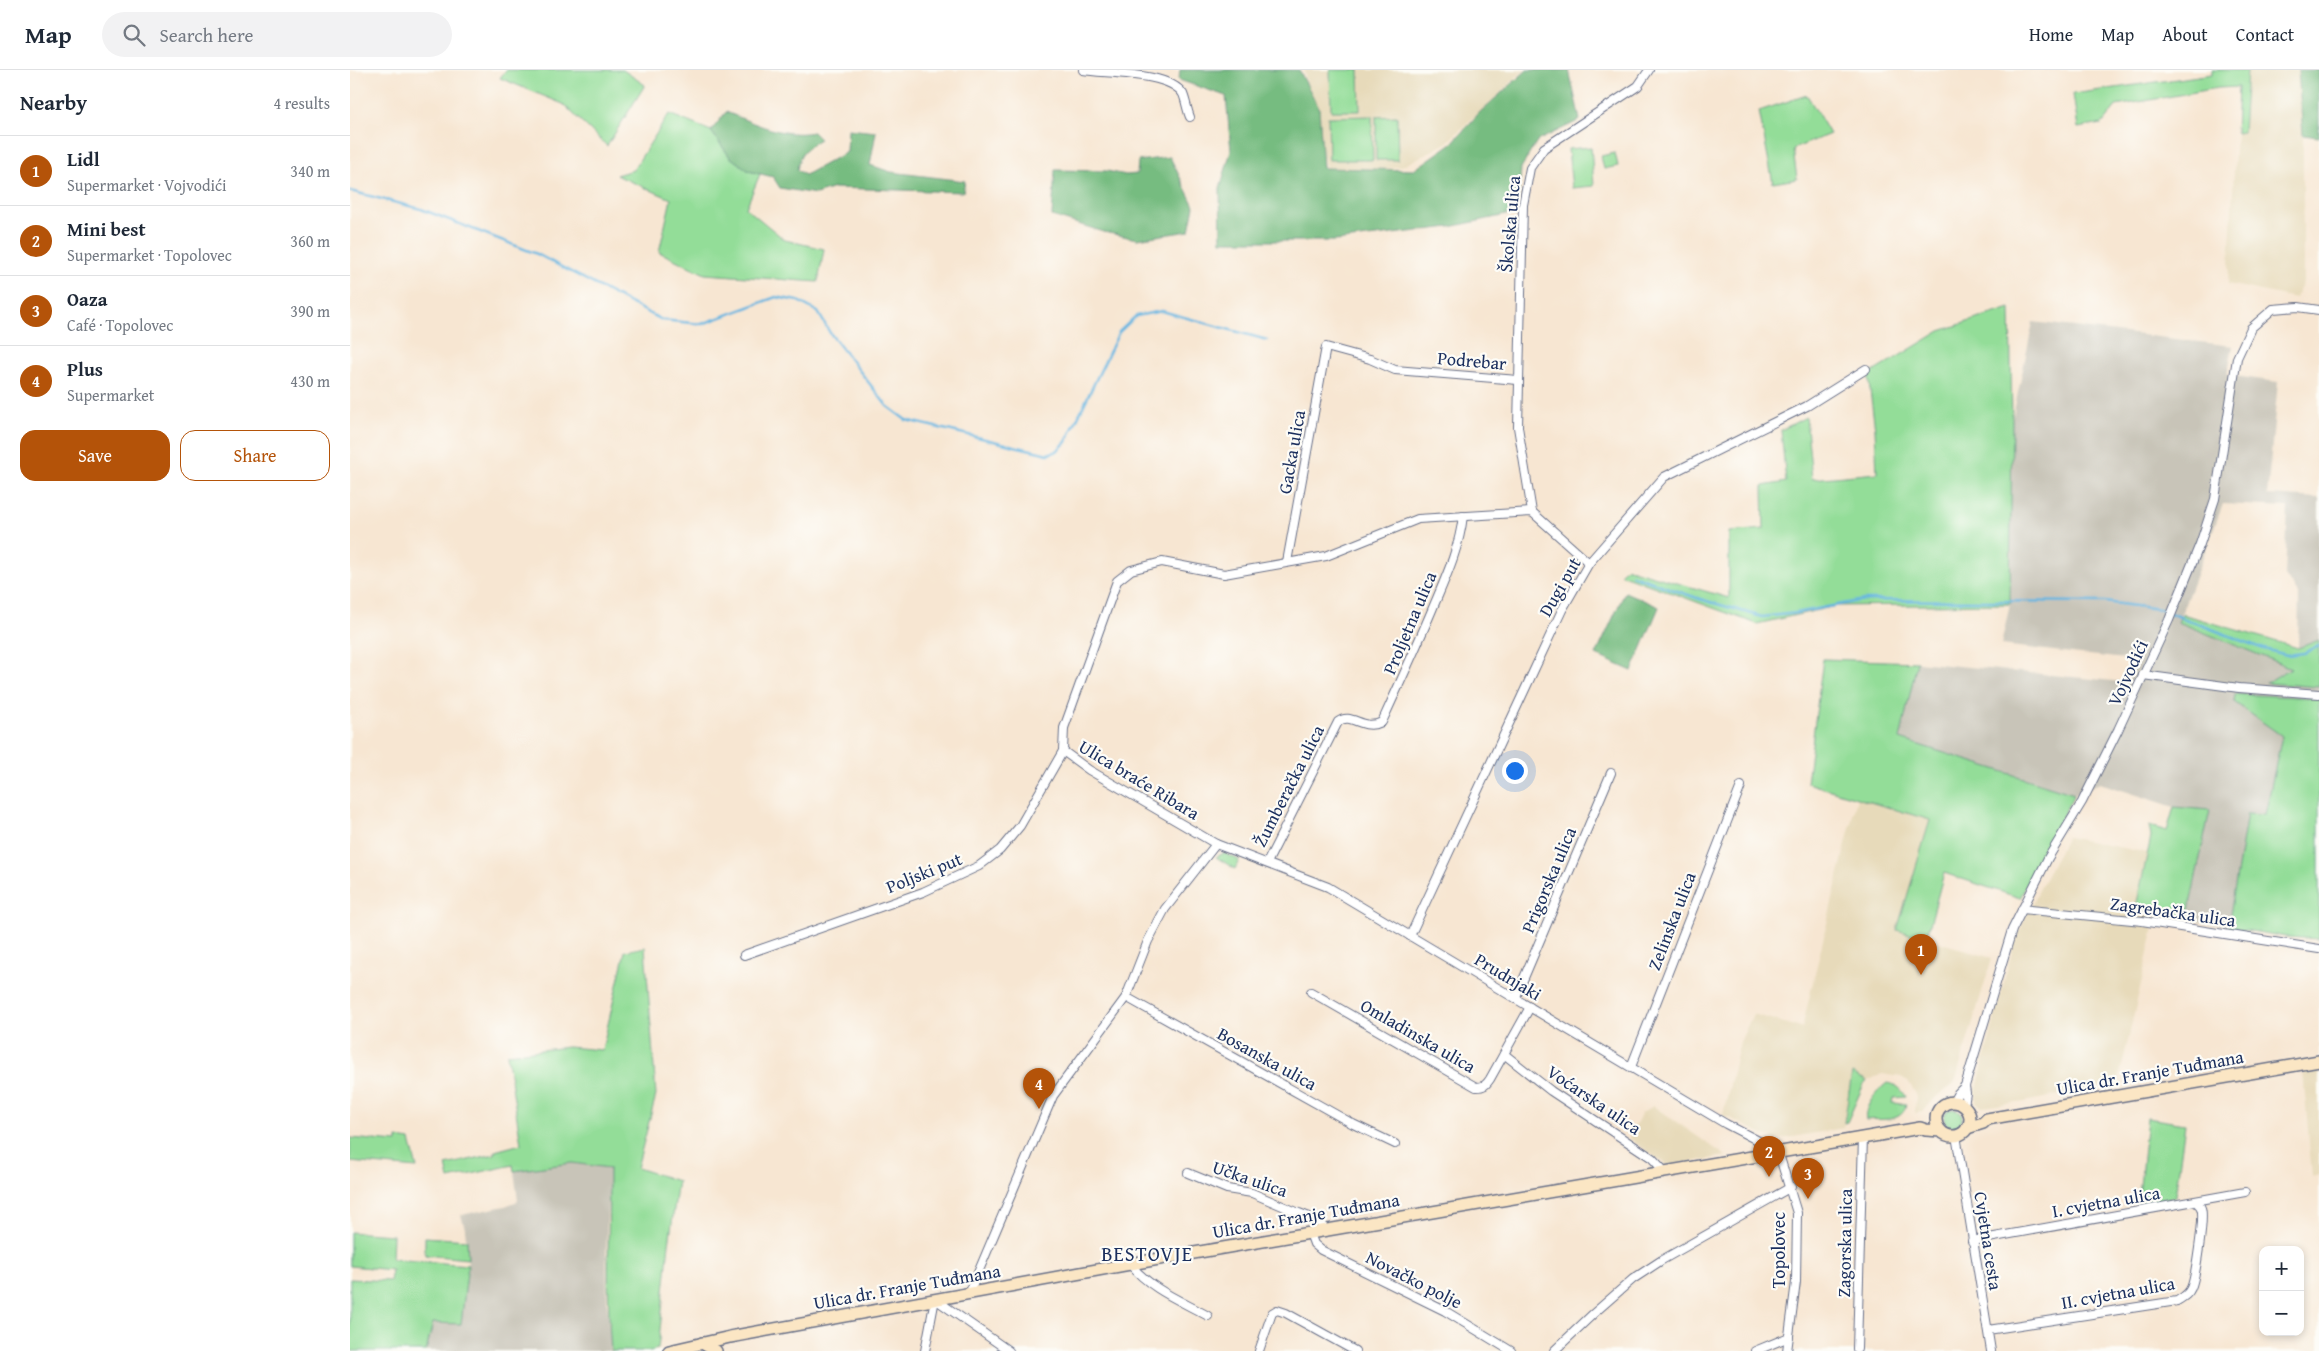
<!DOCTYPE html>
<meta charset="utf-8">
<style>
:root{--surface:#fff;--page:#f2f2f3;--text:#1f2937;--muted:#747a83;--line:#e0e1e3;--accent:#b45309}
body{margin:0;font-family:"Gentium Book Plus",serif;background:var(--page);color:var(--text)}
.controls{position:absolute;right:15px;bottom:15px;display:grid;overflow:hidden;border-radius:10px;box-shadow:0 2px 8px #0003}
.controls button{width:45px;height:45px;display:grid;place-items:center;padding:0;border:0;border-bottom:1px solid var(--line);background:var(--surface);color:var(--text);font:25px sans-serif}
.you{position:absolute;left:1164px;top:700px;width:18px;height:18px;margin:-12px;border:4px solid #fff;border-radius:50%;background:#1a73e8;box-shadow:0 0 0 8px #1a73e833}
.badge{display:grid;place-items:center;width:32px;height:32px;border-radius:50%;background:var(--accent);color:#fff;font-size:16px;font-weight:700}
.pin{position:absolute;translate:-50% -41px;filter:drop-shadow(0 1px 2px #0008)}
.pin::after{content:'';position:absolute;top:26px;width:18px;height:15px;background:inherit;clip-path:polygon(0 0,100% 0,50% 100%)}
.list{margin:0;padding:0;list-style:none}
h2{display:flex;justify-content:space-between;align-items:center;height:65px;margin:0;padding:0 20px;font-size:21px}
h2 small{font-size:16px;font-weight:400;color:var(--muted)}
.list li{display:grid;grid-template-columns:32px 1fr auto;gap:15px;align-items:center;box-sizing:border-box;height:70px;padding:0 20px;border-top:1px solid var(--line)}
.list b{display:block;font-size:19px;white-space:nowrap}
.list p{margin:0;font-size:16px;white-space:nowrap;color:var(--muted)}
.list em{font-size:16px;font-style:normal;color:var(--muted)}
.actions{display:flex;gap:10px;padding:15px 20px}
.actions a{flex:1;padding:11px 0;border:1px solid var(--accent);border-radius:15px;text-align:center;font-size:18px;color:var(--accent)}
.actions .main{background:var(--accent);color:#fff}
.icon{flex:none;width:28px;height:28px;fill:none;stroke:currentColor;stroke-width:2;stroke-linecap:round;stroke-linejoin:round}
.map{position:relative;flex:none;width:1969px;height:1281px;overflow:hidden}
header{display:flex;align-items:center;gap:30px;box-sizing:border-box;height:70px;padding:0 25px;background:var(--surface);border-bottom:1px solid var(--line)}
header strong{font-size:24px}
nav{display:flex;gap:28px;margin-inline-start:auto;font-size:18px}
.search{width:350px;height:45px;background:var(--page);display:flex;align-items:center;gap:12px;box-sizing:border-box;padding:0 18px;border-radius:28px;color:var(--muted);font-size:19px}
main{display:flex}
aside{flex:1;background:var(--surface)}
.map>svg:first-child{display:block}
</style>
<header>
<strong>Map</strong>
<div class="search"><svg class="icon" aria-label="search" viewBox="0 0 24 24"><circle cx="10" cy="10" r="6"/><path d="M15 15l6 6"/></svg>Search here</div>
<nav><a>Home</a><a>Map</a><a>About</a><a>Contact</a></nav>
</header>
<main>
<aside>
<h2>Nearby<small>4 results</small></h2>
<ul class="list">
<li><span class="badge">1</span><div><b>Lidl</b><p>Supermarket · Vojvodići</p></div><em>340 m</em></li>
<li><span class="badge">2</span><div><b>Mini best</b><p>Supermarket · Topolovec</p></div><em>360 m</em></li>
<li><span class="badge">3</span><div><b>Oaza</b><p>Café · Topolovec</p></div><em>390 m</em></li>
<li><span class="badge">4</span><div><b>Plus</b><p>Supermarket</p></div><em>430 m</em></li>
</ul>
<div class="actions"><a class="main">Save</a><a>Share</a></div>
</aside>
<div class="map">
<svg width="1969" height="1281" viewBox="0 0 1969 1281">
<rect width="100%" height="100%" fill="#fdfcf7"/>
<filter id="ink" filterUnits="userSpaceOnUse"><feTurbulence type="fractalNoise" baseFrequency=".02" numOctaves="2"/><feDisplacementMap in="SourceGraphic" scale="10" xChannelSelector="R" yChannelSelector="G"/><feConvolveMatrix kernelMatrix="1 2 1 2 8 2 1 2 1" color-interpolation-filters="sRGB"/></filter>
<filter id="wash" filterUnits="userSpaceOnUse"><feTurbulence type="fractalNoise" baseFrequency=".0096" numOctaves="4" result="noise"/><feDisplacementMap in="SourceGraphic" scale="20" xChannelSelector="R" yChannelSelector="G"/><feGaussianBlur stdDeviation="1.12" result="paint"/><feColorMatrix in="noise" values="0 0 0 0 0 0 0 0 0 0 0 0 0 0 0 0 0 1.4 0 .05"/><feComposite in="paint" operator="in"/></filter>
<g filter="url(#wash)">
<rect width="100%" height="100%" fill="#f7e6d2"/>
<g fill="#e7daba">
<polygon points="954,0 1174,0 1096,73 1055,95 979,111"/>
<polygon points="1897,0 1948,0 1953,65 1953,212 1945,228 1878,214 1886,63 1893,62"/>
<polygon points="1507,728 1580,750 1548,860 1642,888 1606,1009 1602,1016 1586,1027 1573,1042 1565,1043 1566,1024 1558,1011 1551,1007 1532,1004 1517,1011 1502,1003 1493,1058 1426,1070 1373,1045 1390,972 1403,944 1452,958"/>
<polygon points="1717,767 1798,783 1786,837 1807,844 1768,1013 1674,1032 1632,1037 1626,1032 1626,1022 1664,873 1688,822"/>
<polygon points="1969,998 1969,1105 1962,1107 1953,1001"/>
<polygon points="1303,1036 1376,1086 1318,1096 1279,1068 1291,1044"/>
</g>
<g fill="#c8c4b8">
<polygon points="1683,252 1883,276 1877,305 1928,312 1917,425 1969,428 1969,570 1948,578 1949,524 1935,506 1938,437 1873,434 1828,552 1941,598 1917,613 1969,617 1969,628 1885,625 1884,632 1932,666 1915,745 1897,744 1878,857 1837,849 1860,740 1824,737 1750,713 1724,724 1550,669 1567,592 1774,612 1784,590 1651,575 1660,534 1662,351"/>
<polygon points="222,1093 259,1098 256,1182 257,1235 261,1281 76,1281 83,1253 111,1254 118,1189 115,1158 111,1145 155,1136 168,1131 164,1101"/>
</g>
<g fill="#93dd98" stroke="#57867b">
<polygon points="156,0 273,0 295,15 257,76 213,34 150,8"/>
<polygon points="980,0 1009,0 1010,41 981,41"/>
<polygon points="1862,0 1897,0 1893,62 1886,63 1888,17 1868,18 1766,36 1752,54 1728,58 1723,24 1862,4"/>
<polygon points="1457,25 1480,64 1443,79 1447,109 1423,113 1409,41"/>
<polygon points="319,44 361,61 380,87 399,101 410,104 396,138 435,170 474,179 468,212 355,204 309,182 321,129 266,105 283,100"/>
<polygon points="1022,46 1023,90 979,90 978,47"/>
<polygon points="1047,46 1048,90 1026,90 1026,47"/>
<polygon points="1241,77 1244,116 1222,118 1218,79"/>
<polygon points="1265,83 1268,96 1254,99 1251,86"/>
<polygon points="1660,238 1662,351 1660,534 1486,536 1407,554 1270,504 1276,498 1379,528 1379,462 1414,459 1413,416 1436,412 1431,360 1456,347 1462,409 1527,403 1525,359 1518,305 1590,261"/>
<polygon points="1832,544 1948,578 1969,570 1969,617 1916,613 1941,598 1828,552"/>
<polygon points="1473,589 1567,592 1550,669 1724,724 1670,828 1594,803 1576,869 1547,860 1580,750 1457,713"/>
<polygon points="1885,624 1969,628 1969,869 1936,867 1878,857 1897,744 1915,745 1932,666 1884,632"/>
<polygon points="1824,737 1860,740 1837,849 1786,837 1801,767 1799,756 1817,761"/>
<polygon points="874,783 889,790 885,799 866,787"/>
<path d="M295,877L306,1025L287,1098L328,1111L319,1174L308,1279L300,1281H261C256,1218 259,1161 259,1098L222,1093L164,1101L163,1095L99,1109L96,1095L145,1084V1081L171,1074L157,984L218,977L252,980L275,881Z"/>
<polygon points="1502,1003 1517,1011 1513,1016 1497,1052 1494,1053"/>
<path d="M1537,1013C1546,1014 1552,1019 1556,1027L1543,1028L1542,1033L1556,1034C1553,1054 1531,1048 1516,1050C1513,1037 1527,1021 1537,1013Z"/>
<circle cx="1603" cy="1048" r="9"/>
<polygon points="1797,1048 1835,1054 1825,1127 1788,1136"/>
<polygon points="0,1068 47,1072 47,1068 60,1070 67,1098 0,1092"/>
<polygon points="0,1162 43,1165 42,1189 118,1195 111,1254 83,1253 76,1281 0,1281 0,1209 40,1211 42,1200 0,1196"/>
<polygon points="75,1167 117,1170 118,1189 75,1185"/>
</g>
<g fill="#76bc80" stroke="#48766f">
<polygon points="830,0 949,0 969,38 973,98 1064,100 1102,73 1130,42 1177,0 1219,0 1230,50 1187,71 1171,98 1169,124 1161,144 1100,157 985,171 871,171 870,118 881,81 876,26 829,10"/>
<polygon points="1948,0 1969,0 1969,67 1953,65"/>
<path d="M376,42C404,53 433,68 463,62L470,69C456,77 449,84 447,100L455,105L497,82L498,59L526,62L520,95L541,102L615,111L613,122L484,118L466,124L430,118L423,107L399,101L380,87L361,61Z"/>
<polygon points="820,87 844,136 839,161 787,169 754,162 702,146 705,100 757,101 776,105 787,104 788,91"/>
<polygon points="1275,522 1309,537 1282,601 1246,585"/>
</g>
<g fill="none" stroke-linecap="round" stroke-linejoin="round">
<g stroke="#67b6e1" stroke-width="2.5">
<polyline points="0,121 71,139 187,184 312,250 352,254 426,227 448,231 468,242 480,263 537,336 556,350 698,384 707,381 716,372 769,262 786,246 812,241 917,270"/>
<polyline points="1282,505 1350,529 1412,547 1446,543 1514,530 1755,532 1809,539 1914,579 1937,585 1954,583 1969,576"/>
</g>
</g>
</g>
<g filter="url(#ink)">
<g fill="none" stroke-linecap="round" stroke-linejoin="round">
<defs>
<g id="minor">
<path d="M733,0C757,4 819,2 833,24C836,31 837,40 840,47"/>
<polyline points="1182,442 1168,357 1173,135 1180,98 1194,78 1288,16 1299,0"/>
<polyline points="937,492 976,277 1020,289 1045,300 1168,310"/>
<polyline points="1793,605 1889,618 1969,624"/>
<polyline points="866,774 978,817 1376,1054 1428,1081 1447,1143 1446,1212 1437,1281"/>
<path d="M917,793L988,652C1002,641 1012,662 1032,652C1049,615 1066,578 1082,540C1095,509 1109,480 1113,446"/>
<polyline points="1672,839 1792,851 1969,879"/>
<polyline points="1060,866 1212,540 1239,493 1314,407 1457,336 1516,299"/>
<polyline points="394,885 573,822 629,796 650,780 670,756 713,681 714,658 767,511 781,500 812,492 874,504 976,486 1068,449 1182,442 1239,493"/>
<path d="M961,922L1126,1017C1134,1017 1136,1015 1140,1009L1180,937"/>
<polyline points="776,927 1003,1054 1045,1074"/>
<polyline points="1165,929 1261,703"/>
<polyline points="1154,984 1201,1021 1302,1088 1315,1102"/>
<polyline points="1281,997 1391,716"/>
<polyline points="1603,1032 1608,1023 1615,1016"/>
<polyline points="1614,1036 1616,1023 1615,1016 1662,860 1698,788 1732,732 1768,660 1819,550 1850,474 1865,429 1887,288 1901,258 1923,239 1948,237 1969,240"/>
<polyline points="1606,1065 1641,1281"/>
<polyline points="838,1103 877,1119 902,1123 949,1143 967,1150 976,1160"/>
<polyline points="960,1163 964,1174 971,1180 1095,1241 1161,1281"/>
<polyline points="1622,1171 1895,1122"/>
<path d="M780,1194C800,1219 831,1231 858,1246"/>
<polyline points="619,1224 703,1026 776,927 798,871 815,839 866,774 739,700 713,681"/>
<path d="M1638,1260L1827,1231C1833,1227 1838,1225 1841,1218C1845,1210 1855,1146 1851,1138C1850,1135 1848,1134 1846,1132"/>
<polyline points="1507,1279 1513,1067"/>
<polyline points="575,1281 585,1229 659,1281"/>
<polyline points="909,1281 922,1243 927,1240 936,1243 1005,1281"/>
<polyline points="1204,1281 1243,1244 1283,1209 1312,1190 1441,1117"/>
<polyline points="1405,1281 1439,1267"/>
</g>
<g id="secondary">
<circle cx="1603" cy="1049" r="17"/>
<polyline points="1617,1058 1633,1053 1637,1049 1969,991"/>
<polyline points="352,1273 366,1281"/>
<polyline points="319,1281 380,1267 780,1194 1570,1058 1576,1060 1591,1061"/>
</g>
</defs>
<use href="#minor" stroke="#686f87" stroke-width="10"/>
<use href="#secondary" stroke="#686f87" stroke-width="14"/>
<use href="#minor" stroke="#fff" stroke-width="8"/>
<use href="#secondary" stroke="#fbe6c4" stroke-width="11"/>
</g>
</g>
<g text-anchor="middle" stroke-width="4.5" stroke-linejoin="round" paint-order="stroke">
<g font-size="18" fill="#1b2f5e" stroke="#fdfcf7">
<text transform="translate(1160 154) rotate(-85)" y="6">Školska ulica</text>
<text transform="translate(1122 291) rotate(5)" y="6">Podrebar</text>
<text transform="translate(942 382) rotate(-80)" y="6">Gacka ulica</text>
<text transform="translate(1210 517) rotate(-60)" y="6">Dugi put</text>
<text transform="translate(1060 553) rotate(-67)" y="6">Proljetna ulica</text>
<text transform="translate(1778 603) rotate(-65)" y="6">Vojvodići</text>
<text transform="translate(789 710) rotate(31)" y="6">Ulica braće Ribara</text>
<text transform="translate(939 716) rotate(-63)" y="6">Žumberačka ulica</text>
<text transform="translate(574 803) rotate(-22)" y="6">Poljski put</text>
<text transform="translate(1199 810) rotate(-67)" y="6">Prigorska ulica</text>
<text transform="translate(1823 842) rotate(8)" y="6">Zagrebačka ulica</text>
<text transform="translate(1322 851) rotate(-69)" y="6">Zelinska ulica</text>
<text transform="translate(1158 907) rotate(31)" y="6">Prudnjaki</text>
<text transform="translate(1068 966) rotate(30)" y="6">Omladinska ulica</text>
<text transform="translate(917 989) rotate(29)" y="6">Bosanska ulica</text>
<text transform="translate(1800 1003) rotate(-10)" y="6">Ulica dr. Franje Tuđmana</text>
<text transform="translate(1244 1030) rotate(34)" y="6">Voćarska ulica</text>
<text transform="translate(900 1109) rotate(19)" y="6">Učka ulica</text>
<text transform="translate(1756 1132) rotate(-10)" y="6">I. cvjetna ulica</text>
<text transform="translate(956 1146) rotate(-10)" y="6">Ulica dr. Franje Tuđmana</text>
<text transform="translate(1638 1171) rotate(81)" y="6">Cvjetna cesta</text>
<text transform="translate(1495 1173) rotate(-89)" y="6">Zagorska ulica</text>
<text transform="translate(1429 1180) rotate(-90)" y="6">Topolovec</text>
<text transform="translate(1064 1210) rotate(27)" y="6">Novačko polje</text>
<text transform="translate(557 1217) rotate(-10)" y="6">Ulica dr. Franje Tuđmana</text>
<text transform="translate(1768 1223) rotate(-10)" y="6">II. cvjetna ulica</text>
</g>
<g font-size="20" letter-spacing="1" fill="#1b2f5e" stroke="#fdfcf7">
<text x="797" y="1191">BESTOVJE</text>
</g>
</g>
</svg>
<div class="controls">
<button>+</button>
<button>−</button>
</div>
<div class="you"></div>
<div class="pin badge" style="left:1571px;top:905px">1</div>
<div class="pin badge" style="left:1419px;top:1107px">2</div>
<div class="pin badge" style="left:1458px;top:1129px">3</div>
<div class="pin badge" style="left:689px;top:1039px">4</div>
</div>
</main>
